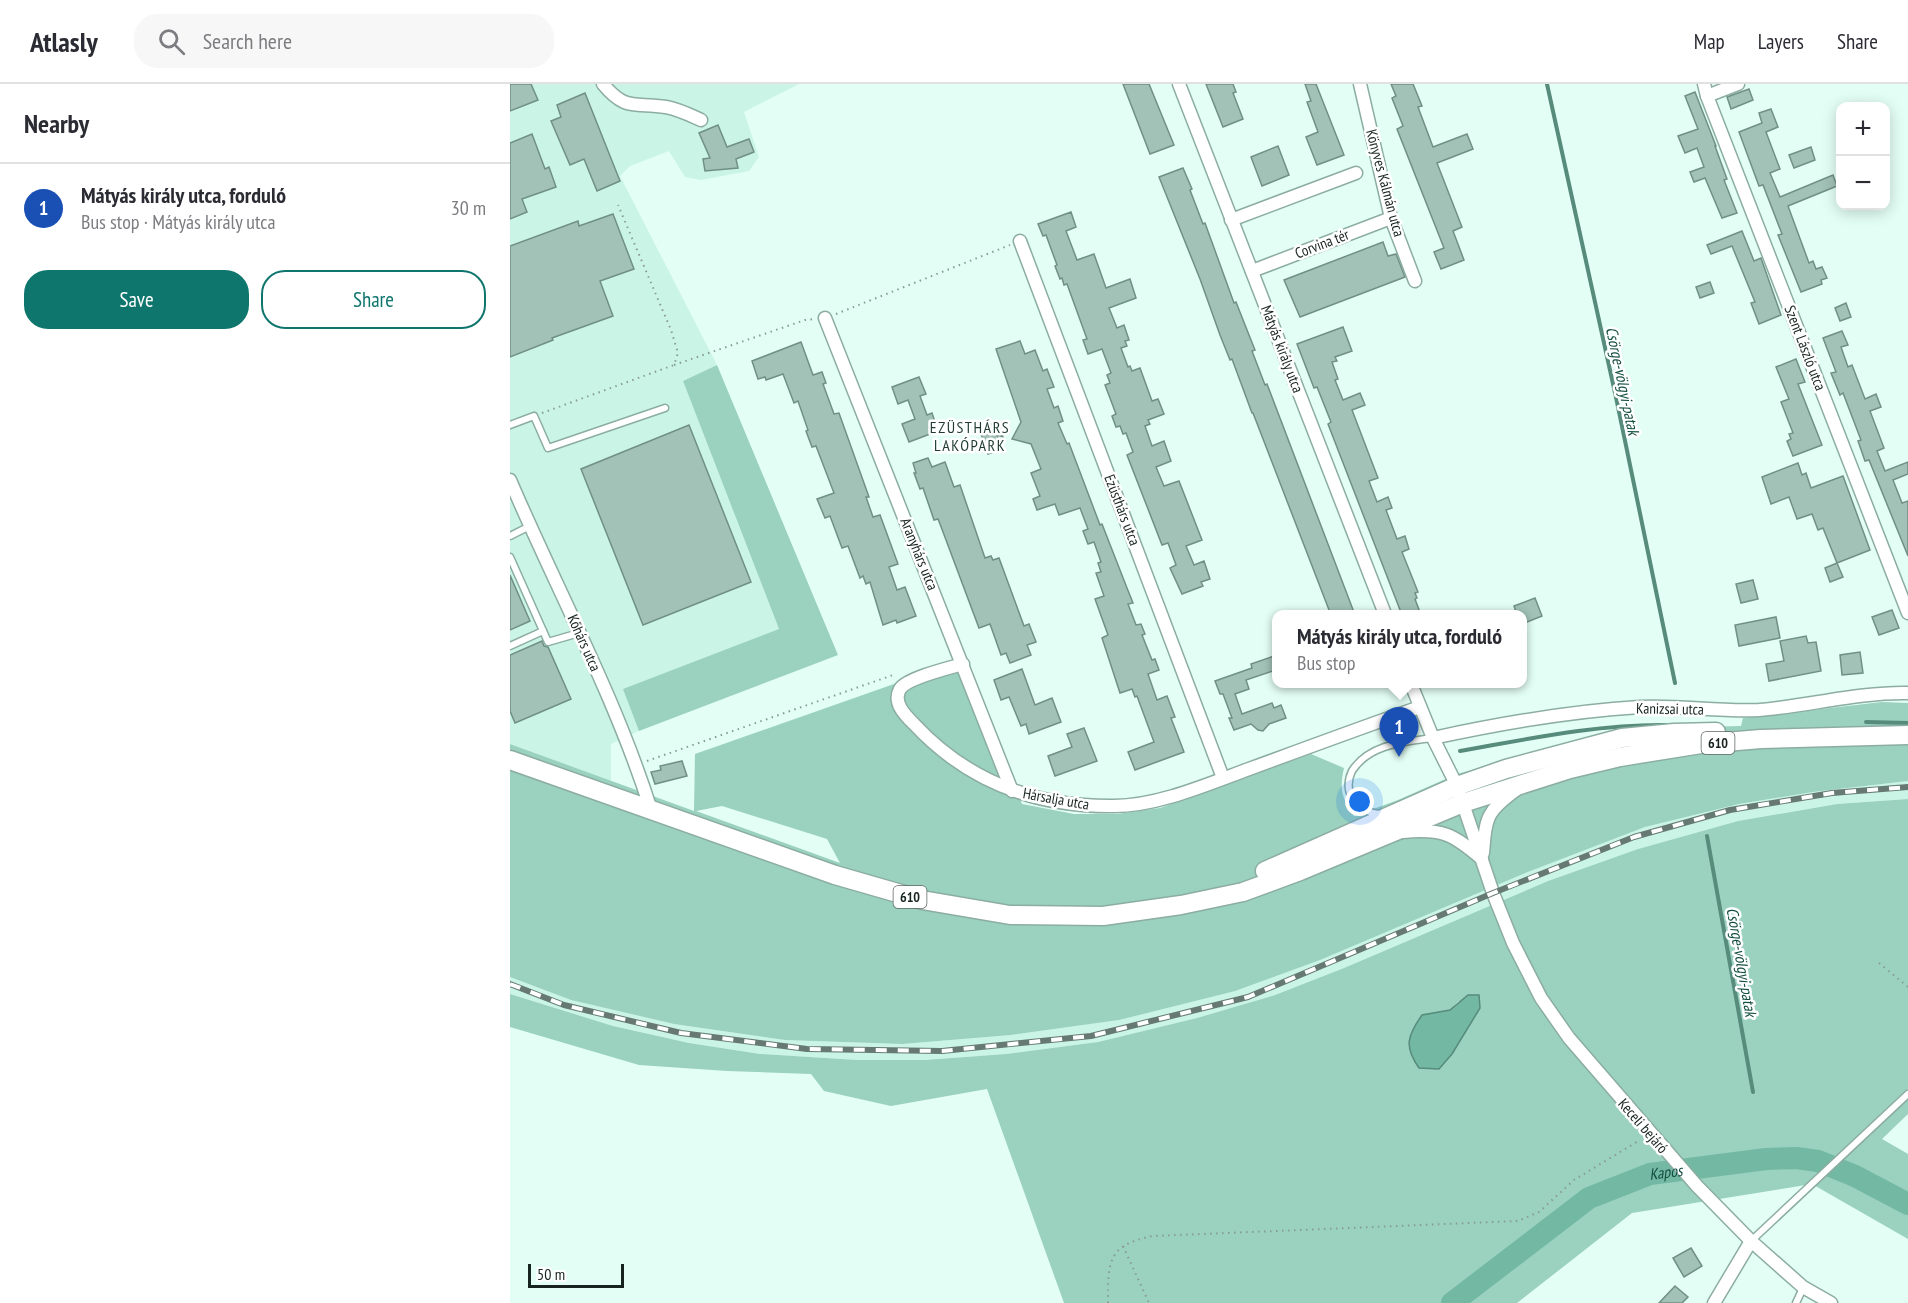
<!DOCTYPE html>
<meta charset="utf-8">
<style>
:root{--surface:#fff;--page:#f7f7f7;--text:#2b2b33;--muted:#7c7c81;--line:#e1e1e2;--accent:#0f766e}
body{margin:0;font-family:"PT Sans Narrow",sans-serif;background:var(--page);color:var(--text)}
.controls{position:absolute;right:18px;top:18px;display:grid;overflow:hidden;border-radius:12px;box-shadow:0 3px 15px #0003}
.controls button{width:54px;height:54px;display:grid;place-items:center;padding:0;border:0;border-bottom:2px solid var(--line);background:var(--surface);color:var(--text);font:30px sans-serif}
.scale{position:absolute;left:18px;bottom:15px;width:96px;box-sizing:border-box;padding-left:6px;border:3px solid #17231f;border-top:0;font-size:16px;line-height:21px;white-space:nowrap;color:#17231f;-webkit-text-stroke:4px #fff;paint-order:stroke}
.you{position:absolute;left:850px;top:718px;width:21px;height:21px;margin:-15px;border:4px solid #fff;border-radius:50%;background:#1a73e8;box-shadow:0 0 0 9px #1a73e833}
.badge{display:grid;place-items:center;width:39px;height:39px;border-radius:50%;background:var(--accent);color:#fff;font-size:20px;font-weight:700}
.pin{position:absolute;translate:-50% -50px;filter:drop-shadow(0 2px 3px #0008)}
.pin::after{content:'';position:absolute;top:32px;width:21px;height:18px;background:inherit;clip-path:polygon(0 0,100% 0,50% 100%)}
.popup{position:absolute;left:762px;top:526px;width:255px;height:78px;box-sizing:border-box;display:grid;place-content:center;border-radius:12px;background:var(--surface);filter:drop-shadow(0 2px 4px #0005);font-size:20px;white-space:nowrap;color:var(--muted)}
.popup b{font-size:22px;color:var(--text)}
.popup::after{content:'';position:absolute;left:50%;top:100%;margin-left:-12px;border:12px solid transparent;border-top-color:var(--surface)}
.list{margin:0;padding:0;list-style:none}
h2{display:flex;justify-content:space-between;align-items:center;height:78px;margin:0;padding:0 24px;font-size:26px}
h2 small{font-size:20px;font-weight:400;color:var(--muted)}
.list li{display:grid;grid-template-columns:39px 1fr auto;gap:18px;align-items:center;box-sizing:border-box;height:90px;padding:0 24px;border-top:2px solid var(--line)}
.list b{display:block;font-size:22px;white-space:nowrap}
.list p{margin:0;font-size:20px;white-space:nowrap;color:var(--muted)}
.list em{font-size:20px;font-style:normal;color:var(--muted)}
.actions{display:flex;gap:12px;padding:18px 24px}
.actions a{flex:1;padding:14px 0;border:2px solid var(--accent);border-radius:24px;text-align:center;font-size:21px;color:var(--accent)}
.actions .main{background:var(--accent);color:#fff}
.icon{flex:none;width:33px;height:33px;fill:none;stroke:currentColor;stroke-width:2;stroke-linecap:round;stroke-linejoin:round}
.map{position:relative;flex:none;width:1398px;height:1219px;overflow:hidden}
header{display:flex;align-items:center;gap:36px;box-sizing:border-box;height:84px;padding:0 30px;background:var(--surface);border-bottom:2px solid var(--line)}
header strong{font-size:28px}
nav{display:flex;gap:33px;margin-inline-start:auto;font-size:21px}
.search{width:420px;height:54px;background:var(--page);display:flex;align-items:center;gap:15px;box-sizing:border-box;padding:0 21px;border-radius:24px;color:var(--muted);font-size:22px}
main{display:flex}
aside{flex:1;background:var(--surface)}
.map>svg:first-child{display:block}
</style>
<header>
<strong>Atlasly</strong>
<div class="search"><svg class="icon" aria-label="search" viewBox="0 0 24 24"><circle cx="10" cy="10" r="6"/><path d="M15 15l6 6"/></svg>Search here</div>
<nav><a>Map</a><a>Layers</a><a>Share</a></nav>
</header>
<main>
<aside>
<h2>Nearby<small></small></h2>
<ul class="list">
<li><span class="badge" style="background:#1a4fb4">1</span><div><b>Mátyás király utca, forduló</b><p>Bus stop · Mátyás király utca</p></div><em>30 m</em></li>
</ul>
<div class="actions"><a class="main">Save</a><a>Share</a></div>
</aside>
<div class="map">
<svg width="1398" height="1219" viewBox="0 0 1398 1219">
<rect width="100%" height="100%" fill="#e3fef5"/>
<g fill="#caf5e6">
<polygon points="0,0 289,0 234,28 249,73 239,87 191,96 175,93 159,67 120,82 110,92 207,281 173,297 269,545 114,605 129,647 101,660 101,697 0,660"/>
<polygon points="1398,697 1398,715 1327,720 1228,737 1128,765 1038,797 834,884 765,911 687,934 588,958 496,970 415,976 347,976 250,970 179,959 103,942 0,910 0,893 61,916 164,940 275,956 392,960 501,951 609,936 1013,790 1135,743 1229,720 1303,708"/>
</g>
<g fill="#9ad1bf" fill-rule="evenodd">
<polygon points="207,281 328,571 129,647 113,605 269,545 173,297"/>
<path d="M455,575L512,720L564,730H607L650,724L801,670L834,684C829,706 832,714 844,732L888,716L947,690L1091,652L1144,644L1231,642L1233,634L1372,618L1398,619V697L1303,708L1229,720L1135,743L1013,790L810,876L725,907L609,936L501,951L392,960L275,956L164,940L61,916L0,893V660L184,727L185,670ZM212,722L317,755L330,779L186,727Z"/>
<path d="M1398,715V1030L1372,1055L1398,1070V1155L1302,1100L1122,1129L1007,1219H554L477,1005L381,1022L314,1007L301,990L217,987L129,981L0,943V910L103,942L179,959L250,970L347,976H415L496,970L588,958L687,934L765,911L834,884L1038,797L1128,765L1228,737L1327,720ZM949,917C949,952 954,958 929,985L912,931L940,926Z"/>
</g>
<path fill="#72b8a3" stroke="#578b7b" stroke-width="1.5" d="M958,911H969L970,924L942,970L929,985L909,984C894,963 897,952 912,931L940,926Z"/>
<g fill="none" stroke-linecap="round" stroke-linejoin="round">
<g stroke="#578b7b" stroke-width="4">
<polyline points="1037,0 1107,318 1165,599"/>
<polyline points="1356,638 1398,639"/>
<path d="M950,667C1018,655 1087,640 1157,641"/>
<polyline points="1197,752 1243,1008"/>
<polyline points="1254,1068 1256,1075"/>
</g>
<path stroke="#72b8a3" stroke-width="22" id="s1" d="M942,1219L1079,1114L1140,1090L1256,1075L1286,1074L1308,1077L1345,1092L1398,1120"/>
</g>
<g fill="#a2c2b7" stroke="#719085" stroke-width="1.5">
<polygon points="0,0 21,0 28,16 0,27"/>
<polygon points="613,0 639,0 664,61 640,70"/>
<polygon points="696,0 723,0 726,8 723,9 733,35 713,43"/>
<polygon points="795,0 806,0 834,71 807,81 796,53 808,48 797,18 801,17"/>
<polygon points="881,0 903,0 912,22 908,23 923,63 957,50 963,65 927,79 952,143 943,147 954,176 931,185 924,168 934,164 887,45 893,42 882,14 886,12"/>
<polygon points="1239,5 1243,16 1221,25 1217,13"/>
<polygon points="1185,8 1206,62 1205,62 1217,95 1214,96 1227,129 1212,134 1195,94 1184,98 1180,88 1194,83 1187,64 1175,69 1168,52 1188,45 1175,12"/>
<polygon points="75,9 110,97 87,107 74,75 60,81 41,37 51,33 47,21"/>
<polygon points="1261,25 1268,43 1256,48 1270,85 1260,89 1270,113 1323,91 1327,102 1278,122 1299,179 1303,177 1306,185 1312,183 1317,194 1311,196 1312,200 1291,208 1268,151 1272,150 1253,101 1249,102 1229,48 1252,39 1249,29"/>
<polygon points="208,41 217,63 239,55 244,68 226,75 228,84 195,87 193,75 200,74 189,49"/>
<polygon points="22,50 35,85 39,83 46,103 12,115 17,128 0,135 0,59"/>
<polygon points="768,62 779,91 752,102 741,73"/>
<polygon points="1301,63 1305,76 1284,84 1279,71"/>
<polygon points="673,84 682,105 680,106 693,140 695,139 724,219 726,218 739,251 745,266 742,267 755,301 757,300 845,531 821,531 743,329 742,329 722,275 720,276 710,251 690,195 649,93"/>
<polygon points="561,128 566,143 556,147 567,176 584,170 596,204 620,195 626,214 599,224 607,244 614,241 619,256 615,257 617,262 611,264 618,283 620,282 622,287 630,284 642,317 648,315 654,330 638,336 640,340 635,342 642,362 654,357 661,377 646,383 654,402 669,397 692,456 676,462 684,481 694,477 700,495 691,498 693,502 672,510 660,484 666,481 658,459 652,461 617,371 623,368 616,349 613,350 610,342 606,343 602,332 606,330 595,301 600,299 597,291 601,289 592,265 578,270 573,256 577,255 557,200 554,201 552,194 550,195 545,182 547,181 536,151 533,152 528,140"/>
<polygon points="103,130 124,185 90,197 103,232 42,254 43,256 0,273 0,162 68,137 69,142"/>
<polygon points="1232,147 1244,177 1251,174 1271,231 1249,240 1241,219 1245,218 1222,162 1201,170 1197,161"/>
<polygon points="873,158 878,172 886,170 895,193 790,233 774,196"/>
<polygon points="1200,198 1204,209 1190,214 1186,203"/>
<polygon points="1336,219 1341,233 1330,237 1325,224"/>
<polygon points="833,243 842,267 825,273 827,277 822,278 828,295 825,296 833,316 850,309 855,321 842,326 868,394 859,397 867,418 878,413 882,424 876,426 887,455 895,452 899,465 892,468 908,508 905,509 907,514 905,515 911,531 892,531 818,340 821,338 807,303 804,304 787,260"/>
<polygon points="1332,247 1338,261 1331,263 1338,283 1342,281 1355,315 1366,310 1371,323 1360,327 1374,364 1367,367 1375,387 1398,378 1398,390 1383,396 1392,419 1398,417 1398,472 1359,376 1355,377 1348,357 1351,356 1333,309 1330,311 1321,289 1326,288 1313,254"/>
<polygon points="510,257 515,270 525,266 533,287 537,285 544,303 537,305 544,324 548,322 553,337 548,339 557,360 559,359 590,441 592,440 617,504 623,519 618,520 626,541 631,540 635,550 632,551 642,576 645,575 649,586 638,590 647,616 657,612 665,633 661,634 674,668 625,686 618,668 644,658 627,612 625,613 622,605 610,609 592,554 598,551 585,515 594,512 586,489 591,488 588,479 591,478 584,458 578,460 573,447 578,445 570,424 549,431 545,420 527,426 523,415 530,412 521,389 531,385 521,360 502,355 511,338 486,265"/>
<polygon points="291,258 303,291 312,288 316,299 313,300 324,330 329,329 359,413 356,413 363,433 370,431 388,480 379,483 387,506 395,503 406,532 387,539 386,536 373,541 360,498 356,500 353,492 350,494 338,462 332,464 320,432 315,434 307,415 324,409 306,362 302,363 296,347 298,346 288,317 284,319 273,290 256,296 255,293 248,295 242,277"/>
<polygon points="1286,275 1295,298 1288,300 1312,361 1283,372 1277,357 1281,355 1279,350 1283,349 1271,318 1279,315 1266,283"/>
<polygon points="409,293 416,310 410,312 417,331 422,329 428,347 399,358 392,340 405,335 398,316 388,320 382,303"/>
<polygon points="487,338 493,353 487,351 492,365 478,370 470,347 466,346"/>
<polygon points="179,341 241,498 133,541 71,385"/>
<polygon points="418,374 422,383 435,378 444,403 450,401 475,474 481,472 483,476 489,474 514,542 519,540 526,558 517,561 521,571 500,579 496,569 491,571 480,540 469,544 430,440 428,435 424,436 413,404 410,405 404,389 406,389 403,379"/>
<polygon points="1288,379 1292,391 1296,389 1301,404 1333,392 1360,466 1327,479 1313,444 1308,446 1302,430 1287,435 1279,413 1261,420 1252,393"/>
<polygon points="1327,479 1333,493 1320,498 1315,484"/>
<polygon points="0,491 20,537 0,546"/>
<polygon points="1243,496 1248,515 1231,519 1226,500"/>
<polygon points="1025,514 1032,532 1012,540 1012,531 1007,531 1004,522"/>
<polygon points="1382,526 1389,544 1369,551 1362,533"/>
<polygon points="1266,533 1270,554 1229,562 1225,541"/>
<polygon points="1296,552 1298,559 1306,558 1311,587 1259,597 1256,580 1274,577 1270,557"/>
<polygon points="32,557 34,562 38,563 61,615 5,639 0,627 0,571"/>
<polygon points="1350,568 1353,589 1332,591 1330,571"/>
<polygon points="764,572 766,586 736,596 739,605 725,610 732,630 762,619 764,624 771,621 776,634 759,640 753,647 748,646 741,640 724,646 719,634 722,634 713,610 710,610 705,597 742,584 741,580"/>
<polygon points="512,585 525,621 542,614 551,638 519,650 516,640 511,642 499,613 491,616 484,596"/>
<polygon points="574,644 587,677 545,692 538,672 562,663 557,650"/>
<polygon points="172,677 177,692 145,700 141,688 151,686 150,682"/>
<polygon points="1181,1164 1192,1182 1174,1193 1163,1174"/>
<polygon points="1165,1202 1178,1213 1172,1219 1149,1219"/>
</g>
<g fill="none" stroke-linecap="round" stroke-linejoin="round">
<defs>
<g id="service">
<polyline points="0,341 24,332 38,364 155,324"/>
<polyline points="0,452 20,442"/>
<polyline points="0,473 38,558 69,549"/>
<polyline points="0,562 33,547"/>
<path d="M869,730C857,729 849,723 842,713C837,706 838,695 842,687C859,660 894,658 922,654"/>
<polyline points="1241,1157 1398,1010"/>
<polyline points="1286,1219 1293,1204"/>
</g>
<g id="minor">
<path d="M93,0C116,28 125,18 156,23C168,25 180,31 191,36"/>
<polyline points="669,0 875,530"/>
<polyline points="850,0 881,134 905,197"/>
<polyline points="1194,0 1197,12 1398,529"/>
<polyline points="1197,12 1228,0"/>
<polyline points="721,136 846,89"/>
<polyline points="510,157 713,694"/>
<polyline points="742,187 881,134"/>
<polyline points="315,234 502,707"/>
<path d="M0,396C47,506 105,612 141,726"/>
<path d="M453,580C439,584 397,594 390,605C382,619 396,632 404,640C458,698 526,723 604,722C648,722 698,700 739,685C796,664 853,643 910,623"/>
<polyline points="901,600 923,654 947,702 983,809 1003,859 1031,914 1059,954 1187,1102 1241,1157 1293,1203 1321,1219"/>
<path d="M923,654C992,639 1061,627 1130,623C1170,621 1209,628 1249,626C1299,622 1348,608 1398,609"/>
<path d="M893,748C932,744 943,750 972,775"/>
<path d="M973,769C976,733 976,728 1006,706"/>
<polyline points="1204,1219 1241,1157"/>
</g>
<g id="primary">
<polyline points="0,676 325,791 412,816 500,831 593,832 671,821 733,808 790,787 953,719 1060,685 1110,673 1191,660 1251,655 1398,651"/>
<polyline points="755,787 947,702 996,685 1112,654 1164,649 1206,648"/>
</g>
</defs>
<use href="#service" stroke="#8cada2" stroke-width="9"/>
<use href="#minor" stroke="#8cada2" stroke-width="15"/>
<use href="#primary" stroke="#8cada2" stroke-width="21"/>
<g stroke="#889c95" stroke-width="2" stroke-dasharray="1.5 4.5" stroke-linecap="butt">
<polyline points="326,230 500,161"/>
<polyline points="164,281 295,236 304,235"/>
<polyline points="32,329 164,281 168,269 161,246 108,121"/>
<polyline points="137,677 386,590"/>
<polyline points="1369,879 1398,903"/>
<polyline points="613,1162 639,1219"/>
<path d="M598,1219C598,1178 597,1161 643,1152L1008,1137L1029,1128L1064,1096L1130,1056"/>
</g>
<use href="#service" stroke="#fff" stroke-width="6"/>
<use href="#minor" stroke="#fff" stroke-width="12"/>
<use href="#primary" stroke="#fff" stroke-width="18"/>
<defs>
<polyline id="rail" points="0,900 54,921 171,949 297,965 432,967 581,952 738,913 983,809 1124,753 1220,726 1322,709 1398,703"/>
</defs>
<use href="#rail" stroke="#677973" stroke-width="6"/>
<use href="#rail" stroke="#fff" stroke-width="4" stroke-dasharray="11" stroke-linecap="butt"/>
</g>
<g text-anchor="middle" stroke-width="5" stroke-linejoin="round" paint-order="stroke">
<g fill="#fff" stroke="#5d6562" stroke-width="1.5">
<rect x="1191.5" y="648" width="33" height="22" rx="4.5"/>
<rect x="383.5" y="802" width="33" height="22" rx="4.5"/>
</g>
<g font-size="14" font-weight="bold" fill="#17231f">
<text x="1208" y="664">610</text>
<text x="400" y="818">610</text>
</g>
<g font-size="15" fill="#17231f" stroke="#fff">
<text transform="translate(875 99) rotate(75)" y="5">Könyves Kálmán utca</text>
<text transform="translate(812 160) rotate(-21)" y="5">Corvina tér</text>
<text transform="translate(1295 264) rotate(69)" y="5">Szent László utca</text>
<text transform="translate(772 265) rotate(69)" y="5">Mátyás király utca</text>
<text transform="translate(612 426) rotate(69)" y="5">Ezüsthárs utca</text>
<text transform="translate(409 470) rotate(68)" y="5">Aranyhárs utca</text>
<text transform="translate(74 559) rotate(66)" y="5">Kőhárs utca</text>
<text transform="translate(1160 625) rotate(1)" y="5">Kanizsai utca</text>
<text transform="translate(546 715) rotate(10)" y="5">Hársalja utca</text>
<text transform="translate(1133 1042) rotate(49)" y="5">Keceli bejáró</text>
</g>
<g font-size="16" font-style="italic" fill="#124d3e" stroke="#fff">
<text transform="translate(1113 297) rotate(78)" y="6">Csörge-völgyi-patak</text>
<text transform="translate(1232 878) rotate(80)" y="6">Csörge-völgyi-patak</text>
<text dy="6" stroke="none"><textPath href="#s1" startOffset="254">Kapos</textPath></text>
</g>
<g font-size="16" letter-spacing="1.5" fill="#1f3c33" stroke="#fff">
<text x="460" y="349">EZÜSTHÁRS<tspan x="460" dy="18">LAKÓPARK</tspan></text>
</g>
</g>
</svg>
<div class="controls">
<button>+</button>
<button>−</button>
</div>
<div class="scale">50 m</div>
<div class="you"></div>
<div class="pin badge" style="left:889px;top:673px;background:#1a4fb4">1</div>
<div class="popup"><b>Mátyás király utca, forduló</b>Bus stop</div>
</div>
</main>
